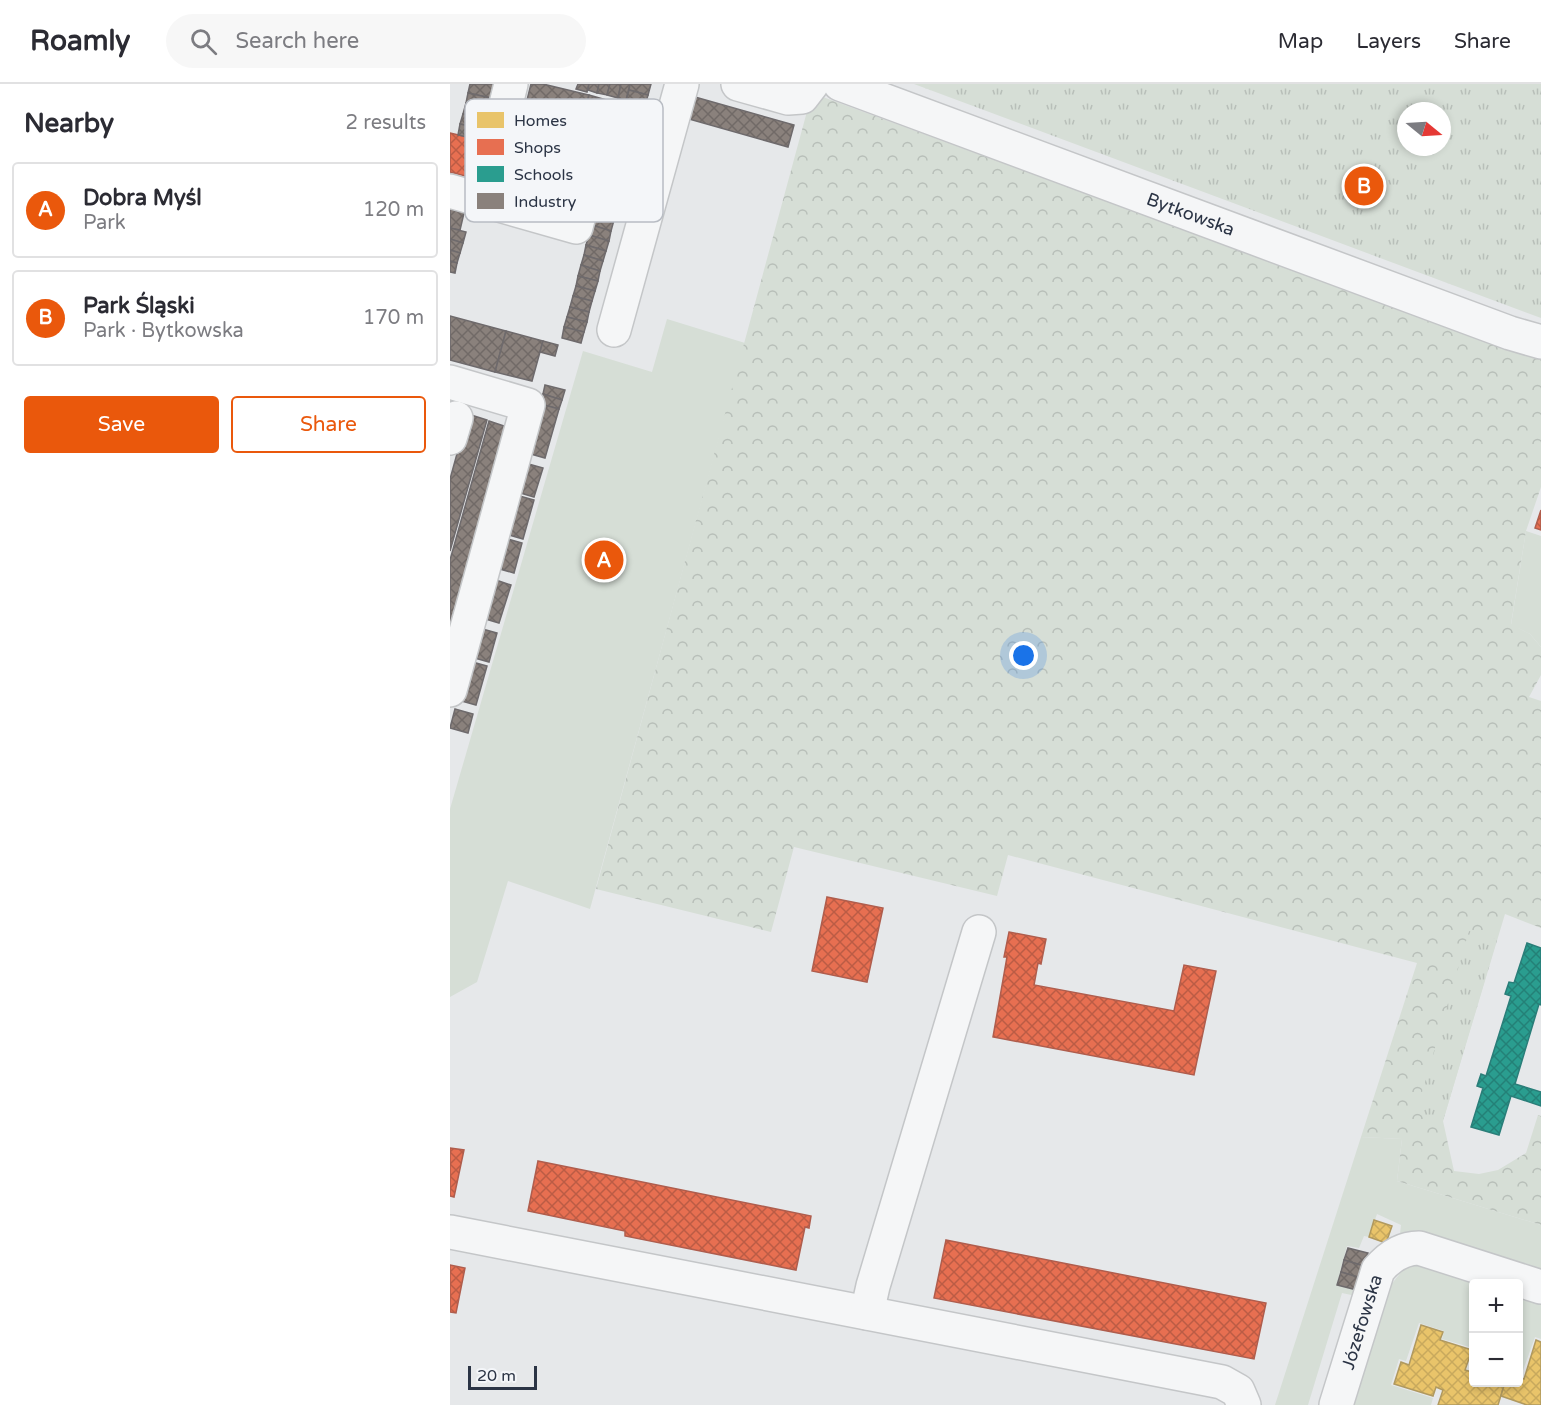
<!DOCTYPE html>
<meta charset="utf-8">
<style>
:root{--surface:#fff;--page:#f7f7f7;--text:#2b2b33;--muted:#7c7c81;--line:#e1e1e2;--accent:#ea580c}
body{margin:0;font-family:"Varela Round",sans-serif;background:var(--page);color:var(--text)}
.controls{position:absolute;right:18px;bottom:18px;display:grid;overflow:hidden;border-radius:6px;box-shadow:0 3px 9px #0003}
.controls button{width:54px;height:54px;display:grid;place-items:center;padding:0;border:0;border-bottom:2px solid var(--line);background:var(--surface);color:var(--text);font:30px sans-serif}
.compass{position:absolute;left:947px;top:18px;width:54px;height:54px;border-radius:50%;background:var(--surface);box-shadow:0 3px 9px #0003;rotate:108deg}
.scale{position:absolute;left:18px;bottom:15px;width:69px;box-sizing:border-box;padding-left:6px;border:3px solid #2b3445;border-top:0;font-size:16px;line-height:21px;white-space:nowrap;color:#2b3445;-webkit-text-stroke:4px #f4f6f9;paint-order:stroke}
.you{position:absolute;left:574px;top:572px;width:21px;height:21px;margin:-15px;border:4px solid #fff;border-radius:50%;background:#1a73e8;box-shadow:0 0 0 9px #1a73e833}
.badge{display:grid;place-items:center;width:39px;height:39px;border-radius:50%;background:var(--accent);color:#fff;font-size:20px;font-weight:700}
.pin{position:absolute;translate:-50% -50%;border:3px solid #fff;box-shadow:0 2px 6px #0006}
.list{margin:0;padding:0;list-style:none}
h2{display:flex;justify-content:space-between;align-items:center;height:78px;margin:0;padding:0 24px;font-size:26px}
h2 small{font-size:20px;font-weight:400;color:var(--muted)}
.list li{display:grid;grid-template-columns:39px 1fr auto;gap:18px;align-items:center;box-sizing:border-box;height:96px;margin:0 12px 12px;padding:0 12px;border:2px solid var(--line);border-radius:6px}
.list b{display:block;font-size:22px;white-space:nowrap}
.list p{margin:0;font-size:20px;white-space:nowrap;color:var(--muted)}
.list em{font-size:20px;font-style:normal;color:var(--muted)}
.actions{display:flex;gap:12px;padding:18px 24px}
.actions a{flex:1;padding:14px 0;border:2px solid var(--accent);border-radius:6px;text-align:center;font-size:21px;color:var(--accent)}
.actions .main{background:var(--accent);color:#fff}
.icon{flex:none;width:33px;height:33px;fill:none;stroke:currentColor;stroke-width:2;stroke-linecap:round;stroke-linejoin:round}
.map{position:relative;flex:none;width:1091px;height:1321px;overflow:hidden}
header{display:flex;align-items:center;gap:36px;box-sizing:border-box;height:84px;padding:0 30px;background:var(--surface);border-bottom:2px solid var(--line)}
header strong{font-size:28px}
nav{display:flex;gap:33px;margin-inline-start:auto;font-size:21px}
.search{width:420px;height:54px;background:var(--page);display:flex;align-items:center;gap:15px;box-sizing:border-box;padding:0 21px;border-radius:33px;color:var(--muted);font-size:22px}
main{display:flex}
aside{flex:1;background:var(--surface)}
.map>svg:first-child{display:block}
</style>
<header>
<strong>Roamly</strong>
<div class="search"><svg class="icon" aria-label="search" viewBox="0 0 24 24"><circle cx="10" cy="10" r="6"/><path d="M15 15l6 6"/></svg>Search here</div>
<nav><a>Map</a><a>Layers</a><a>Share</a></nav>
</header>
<main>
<aside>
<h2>Nearby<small>2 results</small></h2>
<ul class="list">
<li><span class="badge">A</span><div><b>Dobra Myśl</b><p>Park</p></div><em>120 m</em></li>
<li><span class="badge">B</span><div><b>Park Śląski</b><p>Park · Bytkowska</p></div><em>170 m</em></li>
</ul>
<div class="actions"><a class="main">Save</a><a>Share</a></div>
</aside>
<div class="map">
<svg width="1091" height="1321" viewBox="0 0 1091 1321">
<defs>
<pattern id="forest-crowns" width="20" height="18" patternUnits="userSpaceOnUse" patternTransform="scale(1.5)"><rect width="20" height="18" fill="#d6ded6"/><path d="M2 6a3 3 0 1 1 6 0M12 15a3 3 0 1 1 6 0" fill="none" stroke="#b8bfb9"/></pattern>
<pattern id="park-tufts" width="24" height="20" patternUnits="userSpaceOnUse" patternTransform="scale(1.5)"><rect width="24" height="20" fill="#d6ded6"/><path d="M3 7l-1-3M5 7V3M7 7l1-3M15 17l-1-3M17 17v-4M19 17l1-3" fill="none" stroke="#b8bfb9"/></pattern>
<pattern id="homes-cross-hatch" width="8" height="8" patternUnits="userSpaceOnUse" patternTransform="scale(1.5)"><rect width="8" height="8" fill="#e9c46a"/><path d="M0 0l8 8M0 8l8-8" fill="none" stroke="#c8a95d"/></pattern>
<pattern id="shops-cross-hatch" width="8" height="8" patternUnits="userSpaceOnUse" patternTransform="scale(1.5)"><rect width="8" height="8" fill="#e76f51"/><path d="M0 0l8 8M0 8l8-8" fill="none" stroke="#bb5c45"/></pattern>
<pattern id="schools-cross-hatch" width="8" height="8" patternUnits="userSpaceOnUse" patternTransform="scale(1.5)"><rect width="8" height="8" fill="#2a9d8f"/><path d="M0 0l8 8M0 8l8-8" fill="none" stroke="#248177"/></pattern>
<pattern id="industry-cross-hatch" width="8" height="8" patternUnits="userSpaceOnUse" patternTransform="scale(1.5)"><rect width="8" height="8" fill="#8a817c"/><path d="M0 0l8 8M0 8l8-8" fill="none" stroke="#716a67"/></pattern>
</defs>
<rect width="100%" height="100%" fill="#e6e8ea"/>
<g fill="#d6ded6">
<polygon points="217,235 295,259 140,825 58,797 27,898 0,913 0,725 133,267 202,288"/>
<polygon points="1076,447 1091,452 1091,563 1080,550 1061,541"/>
<polygon points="911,1053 952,1055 947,1097 1091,1141 1091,1193 950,1150 951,1141 927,1130 919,1153 914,1152 909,1164 897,1162 887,1200 912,1208 906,1212 892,1209 858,1321 825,1321"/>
<polygon points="968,1179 1038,1199 1023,1200 1023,1264 992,1255 994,1247 969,1239 956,1277 949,1275 941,1301 983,1314 981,1321 904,1321 940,1202 952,1187"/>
<polygon points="1068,1210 1091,1218 1091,1255 1085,1253 1071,1292 1068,1291"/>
</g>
<polygon fill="url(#forest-crowns)" points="362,9 1091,276 1091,403 1076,447 1061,540 1080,550 1091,563 1091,591 1079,613 1091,617 1091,844 1055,830 993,1037 1004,1087 1029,1090 1048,1086 1076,1069 1088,1031 1091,1032 1091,1141 947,1097 952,1055 911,1053 967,879 558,771 547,812 344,763 321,848 146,805"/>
<g fill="url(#park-tufts)" fill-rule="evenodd">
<path d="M464,0H1091V234ZM956,27H992V63H956Z"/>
<polygon points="1019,847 1047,855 993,1037 966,1029"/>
</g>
<g fill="url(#homes-cross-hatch)" stroke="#b0995f" stroke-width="1.5">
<polygon points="924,1136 942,1142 936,1159 919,1153"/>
<polygon points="971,1241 993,1248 990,1256 1022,1266 1015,1286 1022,1288 1023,1284 1023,1298 1055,1298 1048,1321 988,1321 993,1306 986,1303 983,1312 944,1300 951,1278 959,1281"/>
<polygon points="1086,1256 1091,1258 1091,1321 1077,1321 1051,1312 1055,1298 1068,1298 1068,1293 1074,1295"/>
</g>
<g fill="url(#shops-cross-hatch)" stroke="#af5d4d" stroke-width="1.5">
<polygon points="0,49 34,57 35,52 136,77 125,120 98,113 100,107 25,89 23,94 0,88"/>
<polygon points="1091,426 1091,446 1085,444"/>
<polygon points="377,813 433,824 417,898 362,887"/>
<polygon points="559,848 596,855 591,880 588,879 584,901 724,927 734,881 766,887 744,991 543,953 557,873 554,873"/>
<polygon points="0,1064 14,1066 4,1113 0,1112"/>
<polygon points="88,1077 361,1132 359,1144 355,1143 346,1186 175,1152 175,1147 78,1127"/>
<polygon points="496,1156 816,1219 804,1275 484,1214"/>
<polygon points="0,1181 15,1184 6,1229 0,1228"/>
</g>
<polygon fill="url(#schools-cross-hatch)" stroke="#2a7e79" stroke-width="1.5" points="1077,859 1091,864 1091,921 1089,920 1065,1000 1091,1008 1091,1022 1061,1012 1049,1051 1021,1043 1033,1004 1027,1002 1031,990 1036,992 1061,912 1055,910 1059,898 1064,899"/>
<g fill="url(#industry-cross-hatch)" stroke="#6e6a6c" stroke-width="1.5">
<polygon points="20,0 45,0 41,14 18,9"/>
<polygon points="81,0 93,0 139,11 132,39 75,24"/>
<polygon points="128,0 139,0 137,8 126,5"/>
<polygon points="139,0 149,0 147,9 138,6"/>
<polygon points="149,0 160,0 157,11 147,9"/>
<polygon points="160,0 171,0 168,14 157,11"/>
<polygon points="171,0 180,0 176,16 168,14"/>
<polygon points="180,0 201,0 198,11 179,6"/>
<polygon points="179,6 198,11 195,22 176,17"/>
<polygon points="18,9 41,14 39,25 16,19"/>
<polygon points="139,11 167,19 158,53 142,49 144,41 132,39"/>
<polygon points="245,13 344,41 338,63 239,35"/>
<polygon points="16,19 39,25 36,35 13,30"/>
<polygon points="13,30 36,35 33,45 10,40"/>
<polygon points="10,40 33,45 31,56 8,51"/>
<polygon points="0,125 14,129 10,146 0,144"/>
<polygon points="145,131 164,136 161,147 142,141"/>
<polygon points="142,141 161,147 159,157 139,151"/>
<polygon points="0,144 16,148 13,159 0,155"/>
<polygon points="139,151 159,157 156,167 136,161"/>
<polygon points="0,155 13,159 10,169 0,166"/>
<polygon points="136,161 156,167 153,177 134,171"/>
<polygon points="0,166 10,169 7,179 0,177"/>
<polygon points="134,171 153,177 150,187 131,181"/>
<polygon points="0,177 7,179 5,189 0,188"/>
<polygon points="131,181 150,187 148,197 128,192"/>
<polygon points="128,192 148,197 145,207 126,202"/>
<polygon points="126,202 145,207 142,217 123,212"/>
<polygon points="123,212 142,217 139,228 120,223"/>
<polygon points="120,223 139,228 137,238 117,233"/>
<polygon points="0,232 56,247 45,288 0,276"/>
<polygon points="117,233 137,238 134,248 114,243"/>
<polygon points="114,243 134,248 131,259 112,254"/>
<polygon points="56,247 93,257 82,297 45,288"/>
<polygon points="93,257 108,261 105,272 90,268"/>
<polygon points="95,301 115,306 112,316 93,310"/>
<polygon points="93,310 112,316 109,325 90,320"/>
<polygon points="91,320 109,325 95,374 77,369"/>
<polygon points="18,330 37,336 0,467 0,395"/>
<polygon points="39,337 57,343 0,546 0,476"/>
<polygon points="75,379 93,384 84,413 67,408"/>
<polygon points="66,411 84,416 73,455 55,450"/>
<polygon points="54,454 72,459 64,489 46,484"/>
<polygon points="43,495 61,501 49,539 32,534"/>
<polygon points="29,544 47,549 39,578 21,573"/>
<polygon points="19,577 37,582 26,621 8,616"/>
<polygon points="5,625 23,630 18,649 0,644"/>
<polygon points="898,1164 918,1169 914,1182 894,1176"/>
<polygon points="894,1176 914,1182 911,1194 891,1188"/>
<polygon points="891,1188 911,1194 907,1206 887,1201"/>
</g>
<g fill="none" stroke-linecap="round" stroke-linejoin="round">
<defs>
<g id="minor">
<polyline points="288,0 338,14 352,13 362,0"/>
<path id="s1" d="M390,0L1060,249L1091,258"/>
<polyline points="0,107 126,143 146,64 51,40 61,0"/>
<polyline points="164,246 232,0"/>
<polyline points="0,298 78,321 0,606"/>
<polyline points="0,354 6,334"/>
<polyline points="0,1148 772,1298 788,1307 794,1321"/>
<polyline points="417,1229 423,1202 529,848"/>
<path id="s2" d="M886,1321L928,1186C939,1173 952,1164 969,1164L1091,1203"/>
</g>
</defs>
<use href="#minor" stroke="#c4c6c8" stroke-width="36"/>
<use href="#minor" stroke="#f5f6f7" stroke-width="33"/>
</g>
<g text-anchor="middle" stroke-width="6" stroke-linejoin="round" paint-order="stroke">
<g font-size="18" fill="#2b3445" stroke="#f4f6f9">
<text dy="6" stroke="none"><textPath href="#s1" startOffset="374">Bytkowska</textPath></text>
<text dy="6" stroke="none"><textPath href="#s2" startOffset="87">Józefowska</textPath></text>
</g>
</g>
<rect x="15" y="15" width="198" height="123" rx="9" fill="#f4f6f9" stroke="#b8bcc3" stroke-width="1.5"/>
<rect x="27" y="28" width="27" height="16" fill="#e9c46a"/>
<rect x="27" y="55" width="27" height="16" fill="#e76f51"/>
<rect x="27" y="82" width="27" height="16" fill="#2a9d8f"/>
<rect x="27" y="109" width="27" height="16" fill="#8a817c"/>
<g font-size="16" fill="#2b3445">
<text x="64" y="42">Homes</text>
<text x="64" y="69">Shops</text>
<text x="64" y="96">Schools</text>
<text x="64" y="123">Industry</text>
</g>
</svg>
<div class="controls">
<button>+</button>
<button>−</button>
</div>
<svg class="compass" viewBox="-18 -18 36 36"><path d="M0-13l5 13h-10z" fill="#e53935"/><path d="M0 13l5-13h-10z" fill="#7c7c81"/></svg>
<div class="scale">20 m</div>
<div class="you"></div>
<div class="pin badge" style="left:154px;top:476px">A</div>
<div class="pin badge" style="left:914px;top:102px">B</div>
</div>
</main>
